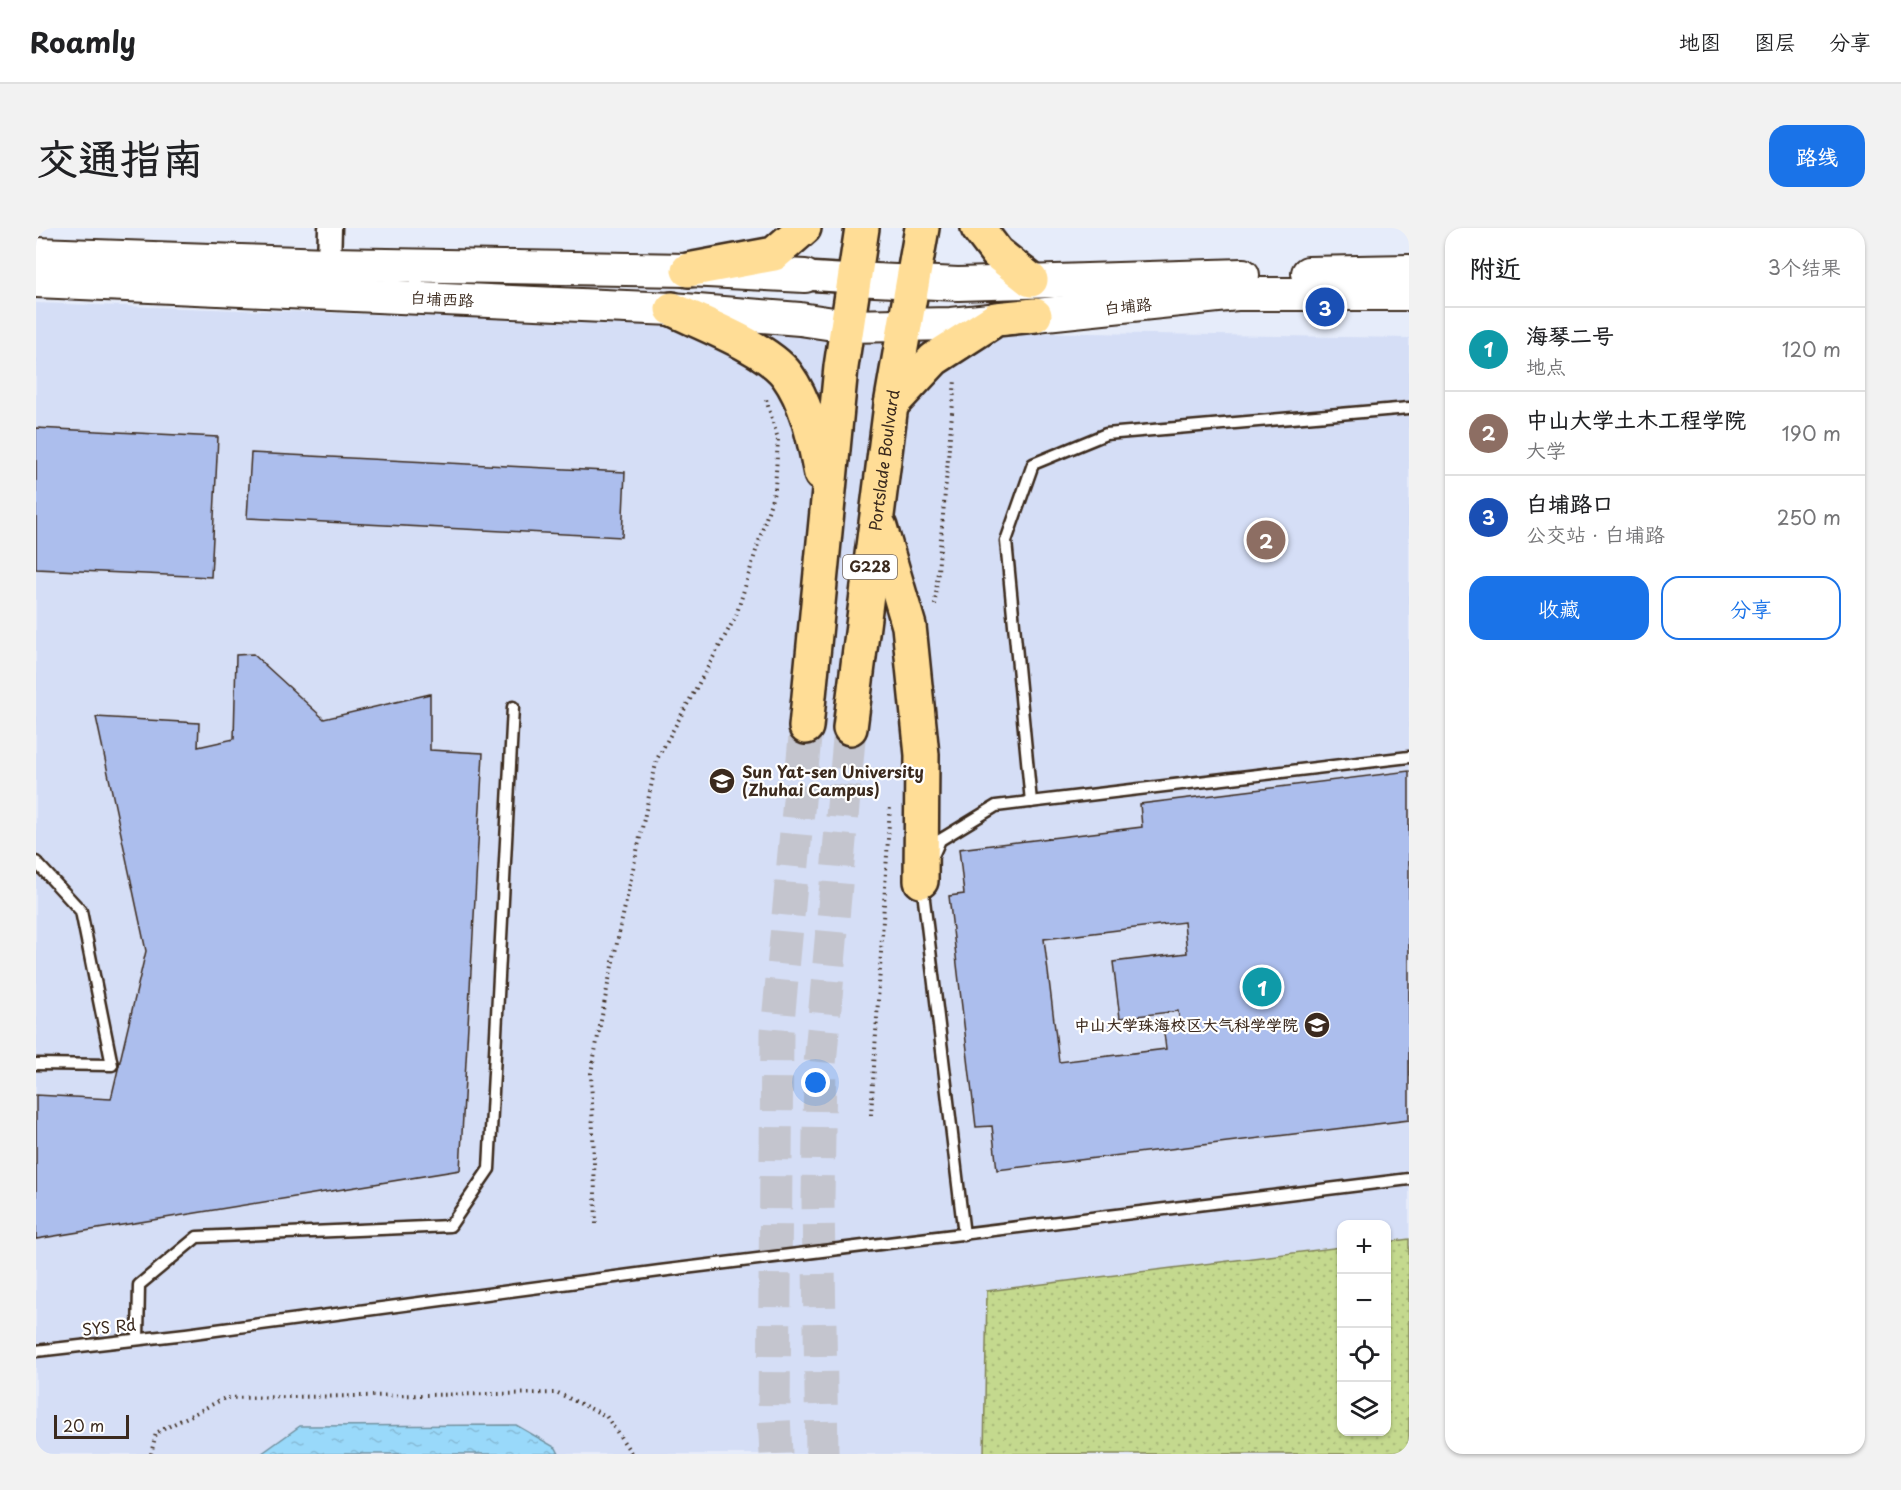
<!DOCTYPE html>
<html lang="zh">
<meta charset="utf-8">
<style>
:root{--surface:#fff;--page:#f2f2f2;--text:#202124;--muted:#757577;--line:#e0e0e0;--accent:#1a73e8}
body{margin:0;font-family:"Playpen Sans","LXGW WenKai TC",sans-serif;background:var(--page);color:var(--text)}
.controls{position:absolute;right:18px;bottom:18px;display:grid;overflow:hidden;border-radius:12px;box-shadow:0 2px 4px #0004}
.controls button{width:54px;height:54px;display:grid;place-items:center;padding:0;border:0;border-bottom:2px solid var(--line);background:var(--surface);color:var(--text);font:30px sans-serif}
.scale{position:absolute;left:18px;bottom:15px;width:75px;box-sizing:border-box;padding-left:6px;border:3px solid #3b2a1e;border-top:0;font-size:16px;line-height:21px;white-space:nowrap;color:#3b2a1e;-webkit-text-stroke:4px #fff;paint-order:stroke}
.you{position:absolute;left:780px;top:855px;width:21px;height:21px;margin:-15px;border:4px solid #fff;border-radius:50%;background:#1a73e8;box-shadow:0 0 0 9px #1a73e833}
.badge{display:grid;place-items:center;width:39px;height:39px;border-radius:50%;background:var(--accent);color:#fff;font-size:20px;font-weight:700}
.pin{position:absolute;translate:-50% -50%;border:3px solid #fff;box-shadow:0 2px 6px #0006}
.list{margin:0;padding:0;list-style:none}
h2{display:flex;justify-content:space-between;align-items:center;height:78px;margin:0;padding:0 24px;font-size:26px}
h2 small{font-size:20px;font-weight:400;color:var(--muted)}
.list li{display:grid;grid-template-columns:39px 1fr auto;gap:18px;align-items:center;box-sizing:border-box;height:84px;padding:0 24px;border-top:2px solid var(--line)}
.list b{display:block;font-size:22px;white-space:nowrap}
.list p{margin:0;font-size:20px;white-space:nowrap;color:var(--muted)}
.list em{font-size:20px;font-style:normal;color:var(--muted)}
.actions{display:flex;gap:12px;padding:18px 24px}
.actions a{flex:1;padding:14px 0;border:2px solid var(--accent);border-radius:18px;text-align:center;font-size:21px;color:var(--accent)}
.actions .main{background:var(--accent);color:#fff}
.icon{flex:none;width:33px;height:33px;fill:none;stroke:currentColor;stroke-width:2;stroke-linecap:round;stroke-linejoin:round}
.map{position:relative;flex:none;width:1373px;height:1226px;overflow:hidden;border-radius:18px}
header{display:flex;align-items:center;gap:36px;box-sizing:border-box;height:84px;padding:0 30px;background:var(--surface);border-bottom:2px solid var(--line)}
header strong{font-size:28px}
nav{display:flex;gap:33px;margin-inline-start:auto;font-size:21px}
.intro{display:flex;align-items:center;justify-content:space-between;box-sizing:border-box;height:144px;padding:0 36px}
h1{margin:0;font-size:42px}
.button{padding:15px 27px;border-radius:18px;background:var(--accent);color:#fff;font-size:21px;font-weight:700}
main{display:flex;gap:36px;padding:0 36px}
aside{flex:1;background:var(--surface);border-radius:18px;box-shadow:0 2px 4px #0004}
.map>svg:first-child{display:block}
</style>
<header>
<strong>Roamly</strong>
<nav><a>地图</a><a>图层</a><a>分享</a></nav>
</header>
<div class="intro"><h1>交通指南</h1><a class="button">路线</a></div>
<main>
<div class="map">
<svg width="1373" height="1226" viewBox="0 0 1373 1226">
<defs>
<pattern id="grass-dots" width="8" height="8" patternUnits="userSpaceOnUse" patternTransform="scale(1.5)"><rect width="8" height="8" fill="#c4d98e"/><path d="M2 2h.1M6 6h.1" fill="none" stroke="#a9ba7a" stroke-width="1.8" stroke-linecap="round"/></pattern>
<pattern id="water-ripples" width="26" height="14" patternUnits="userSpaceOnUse" patternTransform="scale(1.5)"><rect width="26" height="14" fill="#99d9fa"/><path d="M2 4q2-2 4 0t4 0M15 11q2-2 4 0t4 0" fill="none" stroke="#85bad6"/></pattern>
</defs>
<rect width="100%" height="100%" fill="#e6ecfa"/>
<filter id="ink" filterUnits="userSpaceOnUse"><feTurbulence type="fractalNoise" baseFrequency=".0167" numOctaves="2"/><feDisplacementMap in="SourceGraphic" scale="12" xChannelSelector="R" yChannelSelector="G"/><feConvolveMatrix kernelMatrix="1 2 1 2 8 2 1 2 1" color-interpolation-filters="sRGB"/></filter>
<g filter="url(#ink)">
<path fill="#d5def6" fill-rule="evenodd" d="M0,75L741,100L1373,110V1226H0ZM1306,996H1350V1204H1306Z"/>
<polygon fill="url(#grass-dots)" stroke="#808256" stroke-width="1.5" points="1373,1011 1373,1223 1346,1226 948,1226 951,1063 1305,1019 1306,1204 1350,1204 1351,1014"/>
<polygon fill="url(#water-ripples)" stroke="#7393a2" stroke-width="1.5" points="480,1197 520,1220 523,1226 225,1226 264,1198"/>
<g fill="#acbeed" stroke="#3b2a1e" stroke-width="1.5" fill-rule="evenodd">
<polygon points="0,200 182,209 175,349 0,341"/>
<polygon points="215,225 589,244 586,309 211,290"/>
<polygon points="217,426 288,491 394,466 394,522 447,525 424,942 0,1011 0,867 75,871 110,723 60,489 163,495 162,519 198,511 200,427"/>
<path d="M1373,543V892L961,942L956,898L940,899L913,668L928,666L923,621L1106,599L1104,576ZM1148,694L1151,725L1077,734L1084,790L1142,783L1144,795L1127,797L1130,821L1023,834L1008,711Z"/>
</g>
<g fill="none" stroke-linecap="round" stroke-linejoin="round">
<g stroke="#c4c5ce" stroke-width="33" stroke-dasharray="33 16" stroke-linecap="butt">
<polyline points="740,1226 738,1187 741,804 770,499"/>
<polyline points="786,1226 782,973 784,836 814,500"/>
</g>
<defs>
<g id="service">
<polyline points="995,574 970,313 997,236 1070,206 1373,180"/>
<polyline points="896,630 904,612 960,578 1373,529"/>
<polyline points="0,634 45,683 76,837 0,836"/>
<polyline points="886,655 928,1007"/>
<polyline points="102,1111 103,1057 161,1009 414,998 453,941 477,479"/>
<polyline points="0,1123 150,1106 624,1043 1373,951"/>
</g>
<polyline id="minor" points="293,36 294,0"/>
<polyline id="tertiary" points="769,48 818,51"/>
<g id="secondary">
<polyline points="0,26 293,36 652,42 769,48"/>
<polyline points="1272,45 1373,43"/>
<polyline points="818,51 922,56 1207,47"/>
<polyline points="0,53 636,81 764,91 811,98 915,96 1201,66 1373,66"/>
</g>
<g id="trunk">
<polyline points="942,0 961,25 995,52"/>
<polyline points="652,42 738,26 768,0"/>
<path d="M636,81C667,96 731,120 751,147C772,176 778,212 785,246"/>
<polyline points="855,177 898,131 960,91 999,87"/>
<polyline points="844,299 873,398 886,527 885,653"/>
<polyline points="770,499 805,139 826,0"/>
<path id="s1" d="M814,500L855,177L886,0"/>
</g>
</defs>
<use href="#service" stroke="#3b2a1e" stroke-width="15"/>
<use href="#minor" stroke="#3b2a1e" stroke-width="27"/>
<use href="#tertiary" stroke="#3b2a1e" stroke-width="32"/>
<use href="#secondary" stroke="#3b2a1e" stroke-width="36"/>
<use href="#trunk" stroke="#3b2a1e" stroke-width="38"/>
<g stroke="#3b2a1e" stroke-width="4" stroke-dasharray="1.5 4.5" stroke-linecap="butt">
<polyline points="899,377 919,152"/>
<polyline points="835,887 854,578"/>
<polyline points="560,996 555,845 571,761 621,531 700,388 739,261 742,211 730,171"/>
<polyline points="115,1226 120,1205 189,1170 522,1165 570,1188 596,1226"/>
</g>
<use href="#service" stroke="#fff" stroke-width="10"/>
<use href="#minor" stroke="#fff" stroke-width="22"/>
<use href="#tertiary" stroke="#fff" stroke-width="27"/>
<use href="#secondary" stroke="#fff" stroke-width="32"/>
<use href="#trunk" stroke="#ffdd96" stroke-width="33"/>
</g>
</g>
<defs>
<symbol id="university-disc" viewBox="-11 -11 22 22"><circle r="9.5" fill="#3b2a1e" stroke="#fff"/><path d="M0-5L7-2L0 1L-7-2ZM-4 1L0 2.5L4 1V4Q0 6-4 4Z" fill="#fff"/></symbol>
</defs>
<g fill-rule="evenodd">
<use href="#university-disc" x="671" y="538" width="30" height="30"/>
<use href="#university-disc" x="1266" y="782" width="30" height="30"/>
</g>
<g text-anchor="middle" stroke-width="4.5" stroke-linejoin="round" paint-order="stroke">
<rect fill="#fff" stroke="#766a62" stroke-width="1.5" x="807" y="327" width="54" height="24" rx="4.5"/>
<g font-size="15" font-weight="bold" fill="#3b2a1e">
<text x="834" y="344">G228</text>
</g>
<g font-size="16" fill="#3b2a1e" stroke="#fff">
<text transform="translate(406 71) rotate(3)" y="6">白埔西路</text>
<text transform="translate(1092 78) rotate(-6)" y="6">白埔路</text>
<text dy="6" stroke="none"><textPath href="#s1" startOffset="270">Portslade Boulvard</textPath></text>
<text transform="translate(73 1099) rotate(-6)" y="6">SYS Rd</text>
</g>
<g font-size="16" font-weight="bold" fill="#3b2a1e" stroke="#fff" text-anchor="start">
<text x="706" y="550">Sun Yat-sen University<tspan x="706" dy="18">(Zhuhai Campus)</tspan></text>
<text x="1262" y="803" text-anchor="end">中山大学珠海校区大气科学学院</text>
</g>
</g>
</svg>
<div class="controls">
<button>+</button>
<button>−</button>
<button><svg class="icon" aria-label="locate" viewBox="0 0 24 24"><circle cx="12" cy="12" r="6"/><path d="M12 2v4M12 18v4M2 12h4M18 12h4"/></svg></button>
<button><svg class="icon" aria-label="layers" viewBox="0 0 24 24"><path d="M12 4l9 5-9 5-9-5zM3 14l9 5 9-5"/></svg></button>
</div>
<div class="scale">20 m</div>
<div class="you"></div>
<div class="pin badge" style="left:1226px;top:759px;background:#0f9aa8">1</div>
<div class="pin badge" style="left:1230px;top:312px;background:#8d6e63">2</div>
<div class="pin badge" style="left:1289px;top:79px;background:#1a4fb4">3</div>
</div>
<aside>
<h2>附近<small>3个结果</small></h2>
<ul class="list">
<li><span class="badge" style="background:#0f9aa8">1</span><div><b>海琴二号</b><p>地点</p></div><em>120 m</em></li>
<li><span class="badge" style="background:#8d6e63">2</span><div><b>中山大学土木工程学院</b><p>大学</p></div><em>190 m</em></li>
<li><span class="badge" style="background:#1a4fb4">3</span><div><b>白埔路口</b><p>公交站 · 白埔路</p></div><em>250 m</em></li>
</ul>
<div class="actions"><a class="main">收藏</a><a>分享</a></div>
</aside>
</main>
